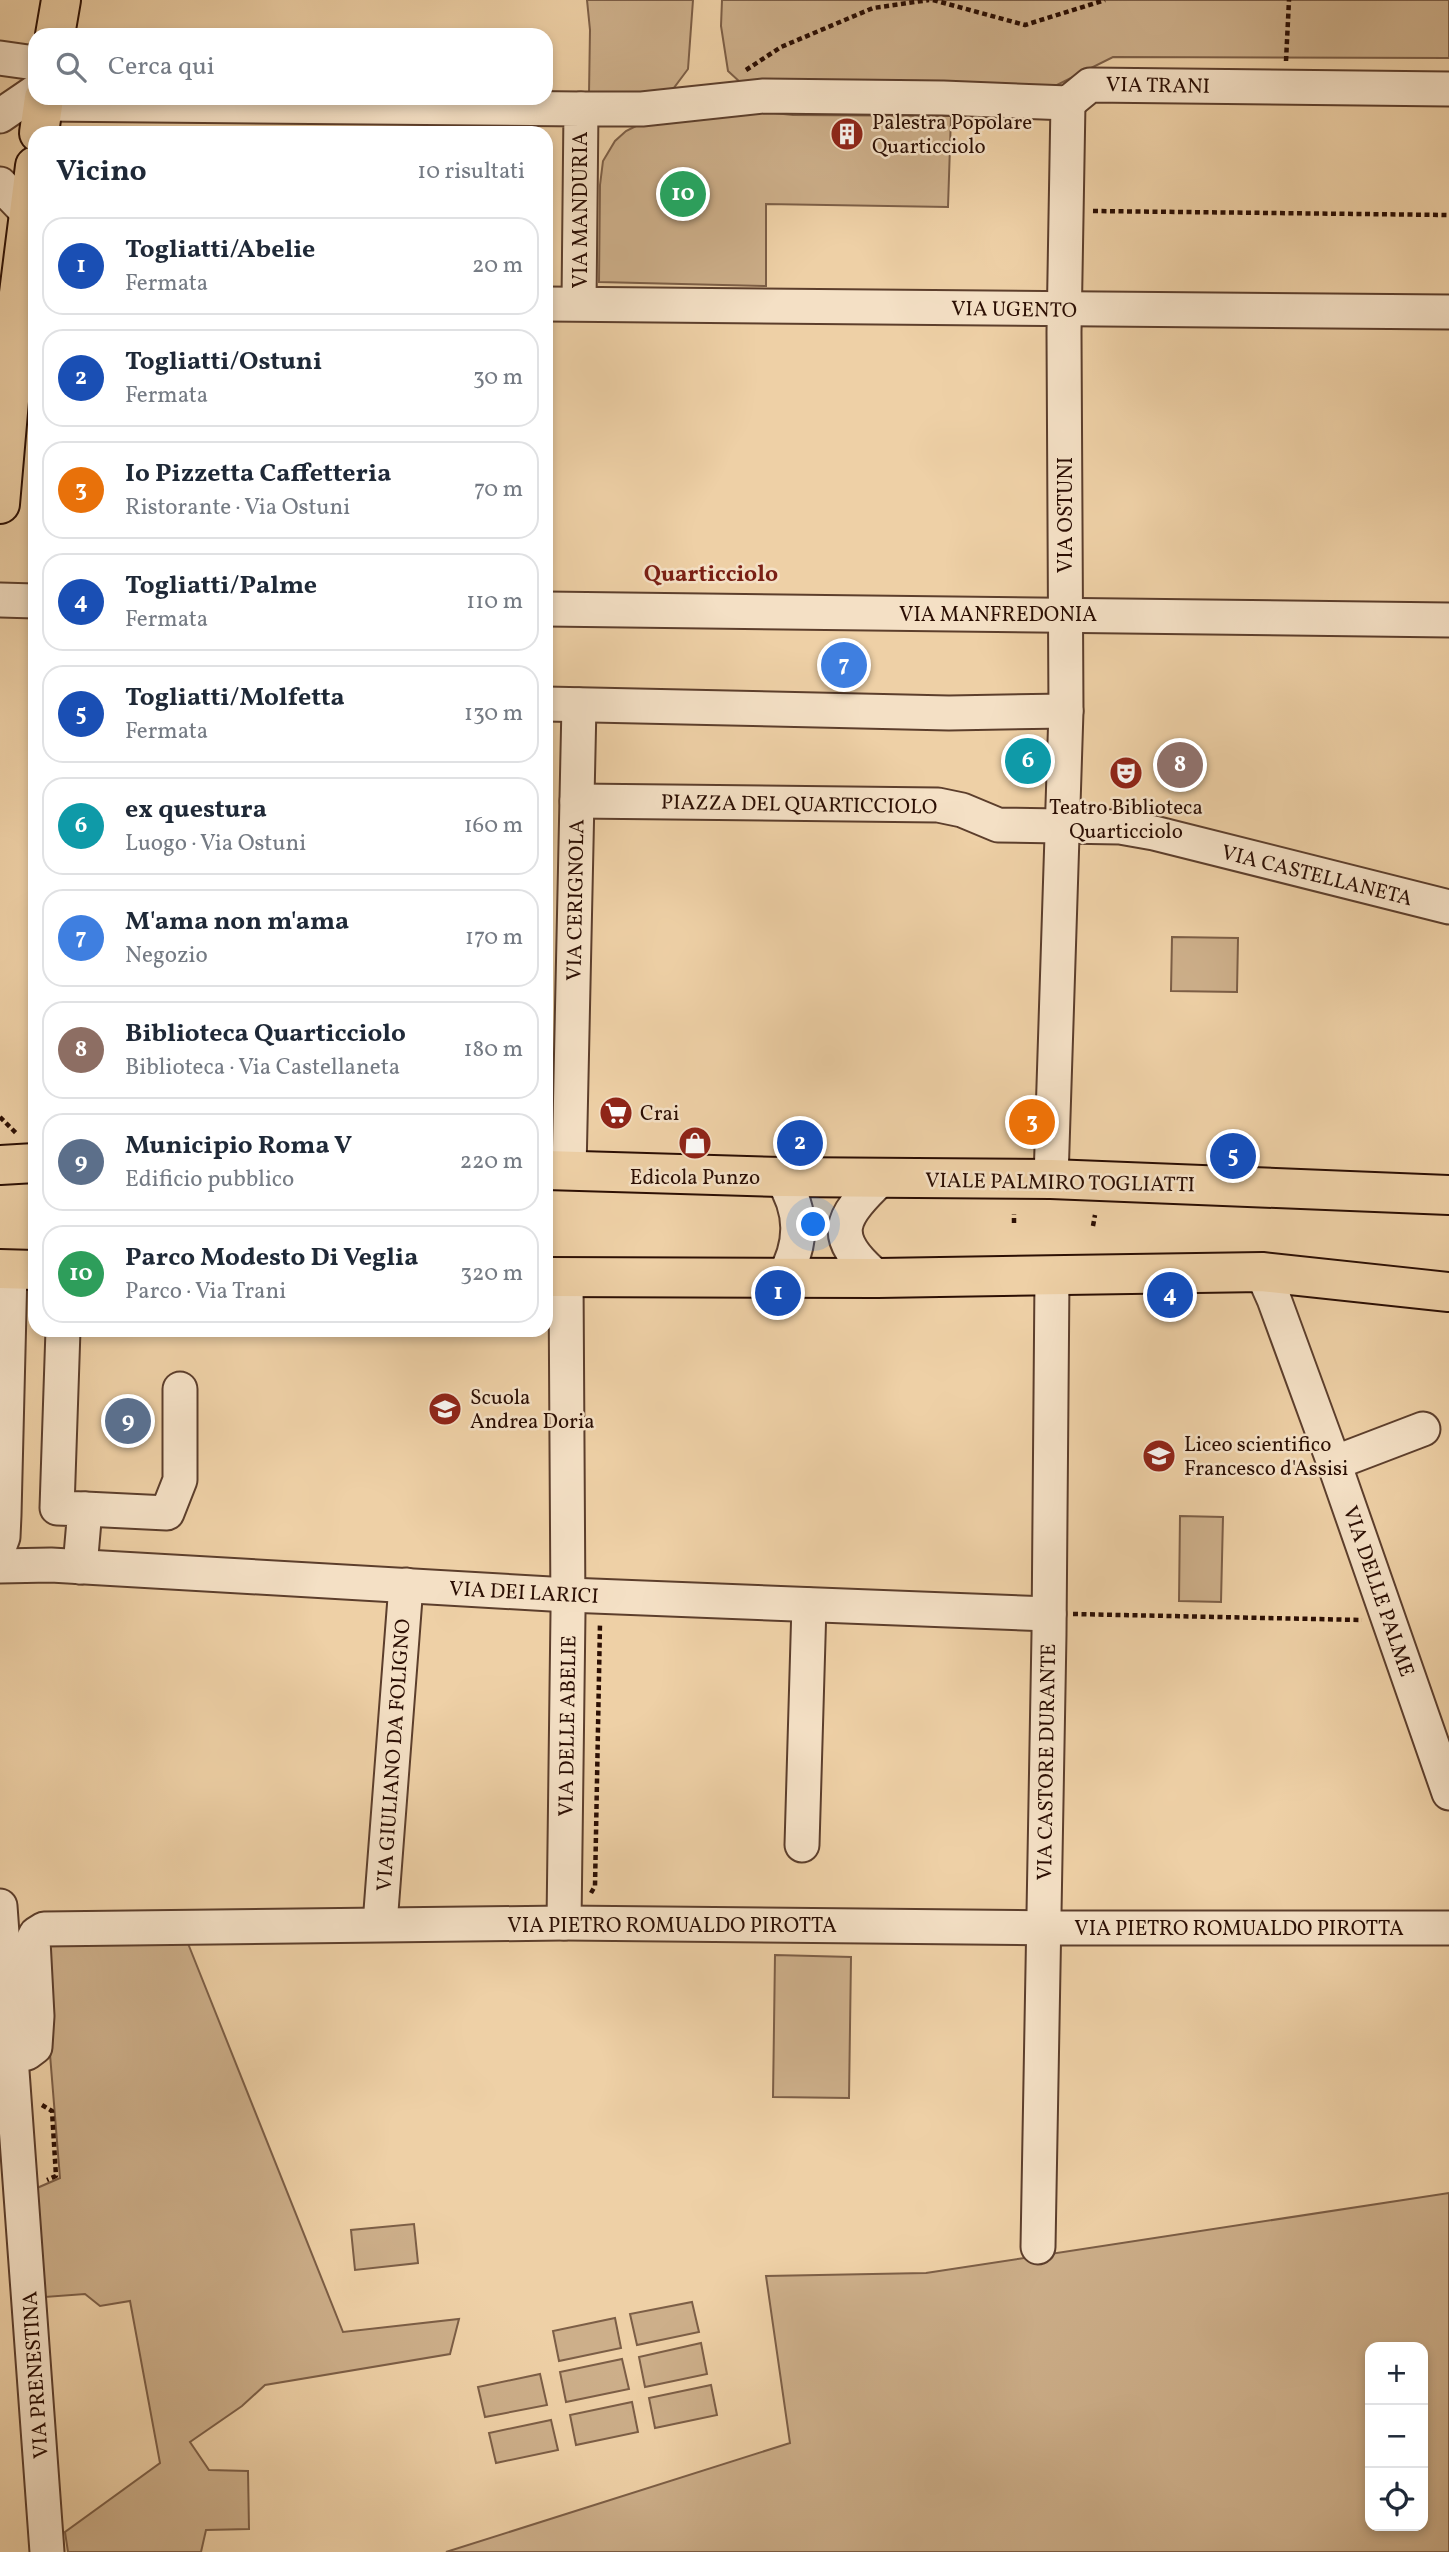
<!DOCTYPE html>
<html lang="it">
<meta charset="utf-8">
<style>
:root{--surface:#fff;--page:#f6f6f7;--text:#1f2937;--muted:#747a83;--line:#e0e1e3;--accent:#ea580c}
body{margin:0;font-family:Vollkorn,serif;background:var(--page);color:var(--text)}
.controls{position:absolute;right:21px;bottom:21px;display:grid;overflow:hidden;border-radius:14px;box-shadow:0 4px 10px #0003}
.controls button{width:63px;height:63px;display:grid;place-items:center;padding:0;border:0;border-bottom:2px solid var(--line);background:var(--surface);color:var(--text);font:35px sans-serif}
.you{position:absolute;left:814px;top:1225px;width:24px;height:24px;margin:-18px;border:5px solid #fff;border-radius:50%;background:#1a73e8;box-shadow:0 0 0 10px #1a73e833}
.badge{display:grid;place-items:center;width:46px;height:46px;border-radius:50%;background:var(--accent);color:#fff;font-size:23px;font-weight:700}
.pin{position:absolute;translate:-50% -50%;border:4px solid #fff;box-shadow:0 2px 7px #0006}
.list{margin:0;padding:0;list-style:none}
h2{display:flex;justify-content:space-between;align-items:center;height:91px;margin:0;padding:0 28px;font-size:30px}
h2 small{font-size:23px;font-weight:400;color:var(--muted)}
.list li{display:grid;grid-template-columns:46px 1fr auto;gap:21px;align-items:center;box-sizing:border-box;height:98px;margin:0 14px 14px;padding:0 14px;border:2px solid var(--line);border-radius:21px}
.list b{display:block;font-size:26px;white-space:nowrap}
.list p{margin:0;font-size:23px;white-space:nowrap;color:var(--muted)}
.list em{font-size:23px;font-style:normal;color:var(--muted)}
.icon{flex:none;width:38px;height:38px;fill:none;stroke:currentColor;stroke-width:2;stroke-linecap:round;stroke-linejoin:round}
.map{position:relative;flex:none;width:1449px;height:2552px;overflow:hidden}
.search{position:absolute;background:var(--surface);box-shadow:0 4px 10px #0003;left:28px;top:28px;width:525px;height:77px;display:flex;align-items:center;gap:18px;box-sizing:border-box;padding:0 24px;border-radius:21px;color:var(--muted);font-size:26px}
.panel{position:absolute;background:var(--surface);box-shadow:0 4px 10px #0003;left:28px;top:126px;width:525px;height:1211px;border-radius:21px}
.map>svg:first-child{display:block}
</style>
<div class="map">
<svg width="1449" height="2552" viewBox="0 0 1449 2552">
<rect width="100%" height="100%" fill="#eed0a6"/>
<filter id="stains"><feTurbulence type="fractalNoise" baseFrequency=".00286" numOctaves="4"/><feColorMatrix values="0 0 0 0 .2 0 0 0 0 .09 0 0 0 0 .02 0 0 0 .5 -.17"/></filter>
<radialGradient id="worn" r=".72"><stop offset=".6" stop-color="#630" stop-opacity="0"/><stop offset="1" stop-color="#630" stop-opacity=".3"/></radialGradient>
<g fill="#cdaf8a" stroke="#7c5e46" stroke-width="2" fill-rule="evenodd">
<polygon points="587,0 693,0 688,69 673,89 595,100 589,94 590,30"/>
<polygon points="722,0 1449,0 1449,58 1113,57 1053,87 741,83 728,71 721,26"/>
<polygon points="764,112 793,115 951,116 948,207 766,204 766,286 599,282 600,185 603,161 615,141 626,131 638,125"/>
<polygon points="1172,937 1238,938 1237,992 1171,991"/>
<polygon points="1180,1516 1223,1517 1221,1602 1179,1601"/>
<polygon points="187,1941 343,2332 459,2319 450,2354 265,2385 242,2406 190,2442 209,2470 248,2471 249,2529 206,2530 201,2552 68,2552 65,2532 160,2463 130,2301 100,2306 85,2294 45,2297 37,2188 60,2178 41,1943"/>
<polygon points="775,1955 851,1957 849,2098 773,2097"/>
<path d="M1449,2193V2552H446L790,2443L766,2276L926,2273ZM1370,2347H1423V2526H1370Z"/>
<polygon points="414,2224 418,2263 355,2270 351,2230"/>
<polygon points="692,2302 699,2332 637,2345 630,2314"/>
<polygon points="615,2318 621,2348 559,2361 553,2331"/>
<polygon points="701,2343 707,2374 645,2387 639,2357"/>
<polygon points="622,2359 629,2389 566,2402 560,2372"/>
<polygon points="540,2374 547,2405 485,2417 478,2387"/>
<polygon points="711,2385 717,2415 655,2428 649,2398"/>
<polygon points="632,2402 638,2432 576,2445 570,2415"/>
<polygon points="551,2420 558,2450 496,2463 489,2433"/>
</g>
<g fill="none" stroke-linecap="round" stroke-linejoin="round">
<defs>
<g id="minor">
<polyline points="0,58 35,63"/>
<polyline points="43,104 581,109 579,303"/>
<polyline points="581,109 642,109 764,96 943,98 1068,103 1090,85 1449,89"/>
<polyline points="0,116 35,92"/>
<polyline points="0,184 29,214"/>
<polyline points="546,304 1449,312"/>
<polyline points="0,600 35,601"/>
<polyline points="546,609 1449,620"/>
<polyline points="546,704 949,713 1066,711"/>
<polyline points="577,801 938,805 962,810 998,825 1120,827 1154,833 1449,907"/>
<polyline points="569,1171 579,705"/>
<path d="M781,1177C803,1211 803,1244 783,1278"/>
<polyline points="1051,1179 1066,711 1064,332 1068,103"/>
<polyline points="1262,1272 1274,1299 1334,1463 1449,1793"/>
<path d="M878,1278C829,1237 839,1218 881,1179"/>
<polyline points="63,1330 57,1508 85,1509 80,1567"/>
<polyline points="1334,1463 1423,1429"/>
<polyline points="85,1509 167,1513 180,1480 180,1389"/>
<polyline points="0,1545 3,1537 4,1515 10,1269"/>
<polyline points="0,1566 51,1565 568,1595 1049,1614"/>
<polyline points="802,1845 809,1605"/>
<polyline points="0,1906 47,2552"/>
<polyline points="564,1923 568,1612 566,1278"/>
<polyline points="380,1924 406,1585"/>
<polyline points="12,2056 27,2053 35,2047 37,2016 33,1940 36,1934 44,1929 564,1923 1061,1928 1449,1928"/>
<polyline points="1038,2247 1049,1634 1052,1277"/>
</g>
<g id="major">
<polyline points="55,35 61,0"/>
<polyline points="39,133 44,98"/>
<polyline points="0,504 17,309 35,166"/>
<polyline points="0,1165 35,1163"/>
<polyline points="546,1170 781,1177 1051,1179 1449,1195"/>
<polyline points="0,1269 35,1270"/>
<polyline points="546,1277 878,1278 1262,1272 1449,1292"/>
</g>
</defs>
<use href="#minor" stroke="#5c3e2c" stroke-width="37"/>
<use href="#major" stroke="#2b0e03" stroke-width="42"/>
<g stroke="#2b0e03" stroke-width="4.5" stroke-dasharray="5 3.5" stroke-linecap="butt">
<polyline points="933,0 1025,25 1105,0"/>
<polyline points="1286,61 1289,0"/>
<polyline points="746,70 781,47 873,8 929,0"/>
<polyline points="1093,211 1449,215"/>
<polyline points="0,1117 18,1135"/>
<polyline points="1014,1223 1014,1214"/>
<polyline points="1093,1226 1095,1215"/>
<polyline points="1073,1614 1362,1620"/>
<polyline points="591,1893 595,1886 600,1623"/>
<polyline points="42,2105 52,2111 56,2176 47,2180"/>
</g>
<use href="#minor" stroke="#f4e0c5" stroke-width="33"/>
<use href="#major" stroke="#eed0a6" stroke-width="38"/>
</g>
<defs>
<symbol id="building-disc" viewBox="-11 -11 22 22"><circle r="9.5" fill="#8f2418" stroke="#f4e0c5"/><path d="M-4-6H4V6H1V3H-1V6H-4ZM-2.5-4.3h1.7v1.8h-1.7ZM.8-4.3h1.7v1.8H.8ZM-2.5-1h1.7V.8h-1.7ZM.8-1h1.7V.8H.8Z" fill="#fff"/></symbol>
<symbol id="theatre-disc" viewBox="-11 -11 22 22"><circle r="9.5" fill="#8f2418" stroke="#f4e0c5"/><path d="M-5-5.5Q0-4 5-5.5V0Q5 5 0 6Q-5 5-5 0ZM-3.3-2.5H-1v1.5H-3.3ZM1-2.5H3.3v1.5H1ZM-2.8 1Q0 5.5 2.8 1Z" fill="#fff"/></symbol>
<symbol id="supermarket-disc" viewBox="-11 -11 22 22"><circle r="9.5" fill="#8f2418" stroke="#f4e0c5"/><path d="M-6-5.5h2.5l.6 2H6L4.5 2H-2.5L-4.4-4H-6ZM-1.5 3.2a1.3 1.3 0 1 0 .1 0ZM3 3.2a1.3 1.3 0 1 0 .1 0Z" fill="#fff"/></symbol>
<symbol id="shop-disc" viewBox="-11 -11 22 22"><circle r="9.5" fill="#8f2418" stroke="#f4e0c5"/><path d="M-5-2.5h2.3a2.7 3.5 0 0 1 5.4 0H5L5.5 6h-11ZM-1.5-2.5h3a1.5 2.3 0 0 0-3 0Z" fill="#fff"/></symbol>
<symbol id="school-disc" viewBox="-11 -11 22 22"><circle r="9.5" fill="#8f2418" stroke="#f4e0c5"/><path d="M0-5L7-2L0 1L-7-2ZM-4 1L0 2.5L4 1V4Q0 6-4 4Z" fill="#fff"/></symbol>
</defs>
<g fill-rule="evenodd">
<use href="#building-disc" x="828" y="115" width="38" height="38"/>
<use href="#theatre-disc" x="1107" y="754" width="38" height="38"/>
<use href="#supermarket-disc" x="597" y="1094" width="38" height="38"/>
<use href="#shop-disc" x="676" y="1124" width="38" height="38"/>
<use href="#school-disc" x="426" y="1390" width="38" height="38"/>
<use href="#school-disc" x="1140" y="1437" width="38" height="38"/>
</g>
<g text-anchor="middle" stroke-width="5" stroke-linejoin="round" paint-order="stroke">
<g font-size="21" fill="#2b0e03" stroke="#f4e0c5">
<text transform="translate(1158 85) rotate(1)" y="7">VIA TRANI</text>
<text transform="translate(580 210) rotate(-90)" y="7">VIA MANDURIA</text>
<text transform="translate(1014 309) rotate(1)" y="7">VIA UGENTO</text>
<text transform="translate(1065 515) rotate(-90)" y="7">VIA OSTUNI</text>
<text x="998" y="621">VIA MANFREDONIA</text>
<text transform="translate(799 804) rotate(1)" y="7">PIAZZA DEL QUARTICCIOLO</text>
<text transform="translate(1317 875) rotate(14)" y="7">VIA CASTELLANETA</text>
<text transform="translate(575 900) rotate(-89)" y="7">VIA CERIGNOLA</text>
<text transform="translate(1060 1182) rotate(1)" y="7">VIALE PALMIRO TOGLIATTI</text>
<text transform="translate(1379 1591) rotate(71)" y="7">VIA DELLE PALME</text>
<text transform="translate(524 1592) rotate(3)" y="7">VIA DEI LARICI</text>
<text transform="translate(567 1726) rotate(-89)" y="7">VIA DELLE ABELIE</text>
<text transform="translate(393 1755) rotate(-86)" y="7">VIA GIULIANO DA FOLIGNO</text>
<text transform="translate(1046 1762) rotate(-89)" y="7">VIA CASTORE DURANTE</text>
<text x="672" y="1932">VIA PIETRO ROMUALDO PIROTTA</text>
<text x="1239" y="1935">VIA PIETRO ROMUALDO PIROTTA</text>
<text transform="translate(35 2375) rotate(-94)" y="7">VIA PRENESTINA</text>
</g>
<g font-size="21" fill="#2b0e03" stroke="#f4e0c5" text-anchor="start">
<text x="872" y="129">Palestra Popolare<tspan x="872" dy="24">Quarticciolo</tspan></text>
<text x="1126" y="814" text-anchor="middle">Teatro Biblioteca<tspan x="1126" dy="24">Quarticciolo</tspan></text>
<text x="640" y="1120">Crai</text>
<text x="695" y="1184" text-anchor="middle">Edicola Punzo</text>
<text x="470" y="1404">Scuola<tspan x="470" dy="24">Andrea Doria</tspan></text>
<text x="1184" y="1451">Liceo scientifico<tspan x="1184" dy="24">Francesco d'Assisi</tspan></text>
</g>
<g font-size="23" font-weight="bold" fill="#7a1f14" stroke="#f4e0c5">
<text x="711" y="581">Quarticciolo</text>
</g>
</g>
<rect width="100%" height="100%" filter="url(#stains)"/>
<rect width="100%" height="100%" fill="url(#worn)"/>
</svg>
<div class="controls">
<button>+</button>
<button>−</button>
<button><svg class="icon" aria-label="locate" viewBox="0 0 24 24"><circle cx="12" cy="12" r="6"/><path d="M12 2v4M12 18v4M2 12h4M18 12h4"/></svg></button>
</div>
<div class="you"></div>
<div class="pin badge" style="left:778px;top:1293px;background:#1a4fb4">1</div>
<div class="pin badge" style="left:800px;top:1143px;background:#1a4fb4">2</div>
<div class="pin badge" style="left:1032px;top:1122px;background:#e8710a">3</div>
<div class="pin badge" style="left:1170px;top:1295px;background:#1a4fb4">4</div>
<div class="pin badge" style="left:1233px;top:1156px;background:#1a4fb4">5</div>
<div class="pin badge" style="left:1028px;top:761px;background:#0f9aa8">6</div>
<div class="pin badge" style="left:844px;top:665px;background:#3f7fe0">7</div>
<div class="pin badge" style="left:1180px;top:765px;background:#8d6e63">8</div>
<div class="pin badge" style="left:128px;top:1421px;background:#5c6f8a">9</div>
<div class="pin badge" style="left:683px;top:194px;background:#2e9e5b">10</div>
<div class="search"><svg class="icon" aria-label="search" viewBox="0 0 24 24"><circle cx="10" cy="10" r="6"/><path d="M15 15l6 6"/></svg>Cerca qui</div>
<section class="panel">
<h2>Vicino<small>10 risultati</small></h2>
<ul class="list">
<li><span class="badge" style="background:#1a4fb4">1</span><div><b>Togliatti/Abelie</b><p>Fermata</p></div><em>20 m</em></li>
<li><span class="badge" style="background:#1a4fb4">2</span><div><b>Togliatti/Ostuni</b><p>Fermata</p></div><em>30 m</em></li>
<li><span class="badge" style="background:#e8710a">3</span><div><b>Io Pizzetta Caffetteria</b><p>Ristorante · Via Ostuni</p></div><em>70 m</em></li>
<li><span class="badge" style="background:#1a4fb4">4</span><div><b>Togliatti/Palme</b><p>Fermata</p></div><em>110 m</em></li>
<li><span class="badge" style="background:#1a4fb4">5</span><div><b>Togliatti/Molfetta</b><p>Fermata</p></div><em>130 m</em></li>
<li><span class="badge" style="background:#0f9aa8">6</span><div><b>ex questura</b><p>Luogo · Via Ostuni</p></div><em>160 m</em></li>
<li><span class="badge" style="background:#3f7fe0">7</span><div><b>M'ama non m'ama</b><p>Negozio</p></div><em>170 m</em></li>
<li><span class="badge" style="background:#8d6e63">8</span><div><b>Biblioteca Quarticciolo</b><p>Biblioteca · Via Castellaneta</p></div><em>180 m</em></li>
<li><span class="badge" style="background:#5c6f8a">9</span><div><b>Municipio Roma V</b><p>Edificio pubblico</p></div><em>220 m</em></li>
<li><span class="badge" style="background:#2e9e5b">10</span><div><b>Parco Modesto Di Veglia</b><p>Parco · Via Trani</p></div><em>320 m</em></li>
</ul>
</section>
</div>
